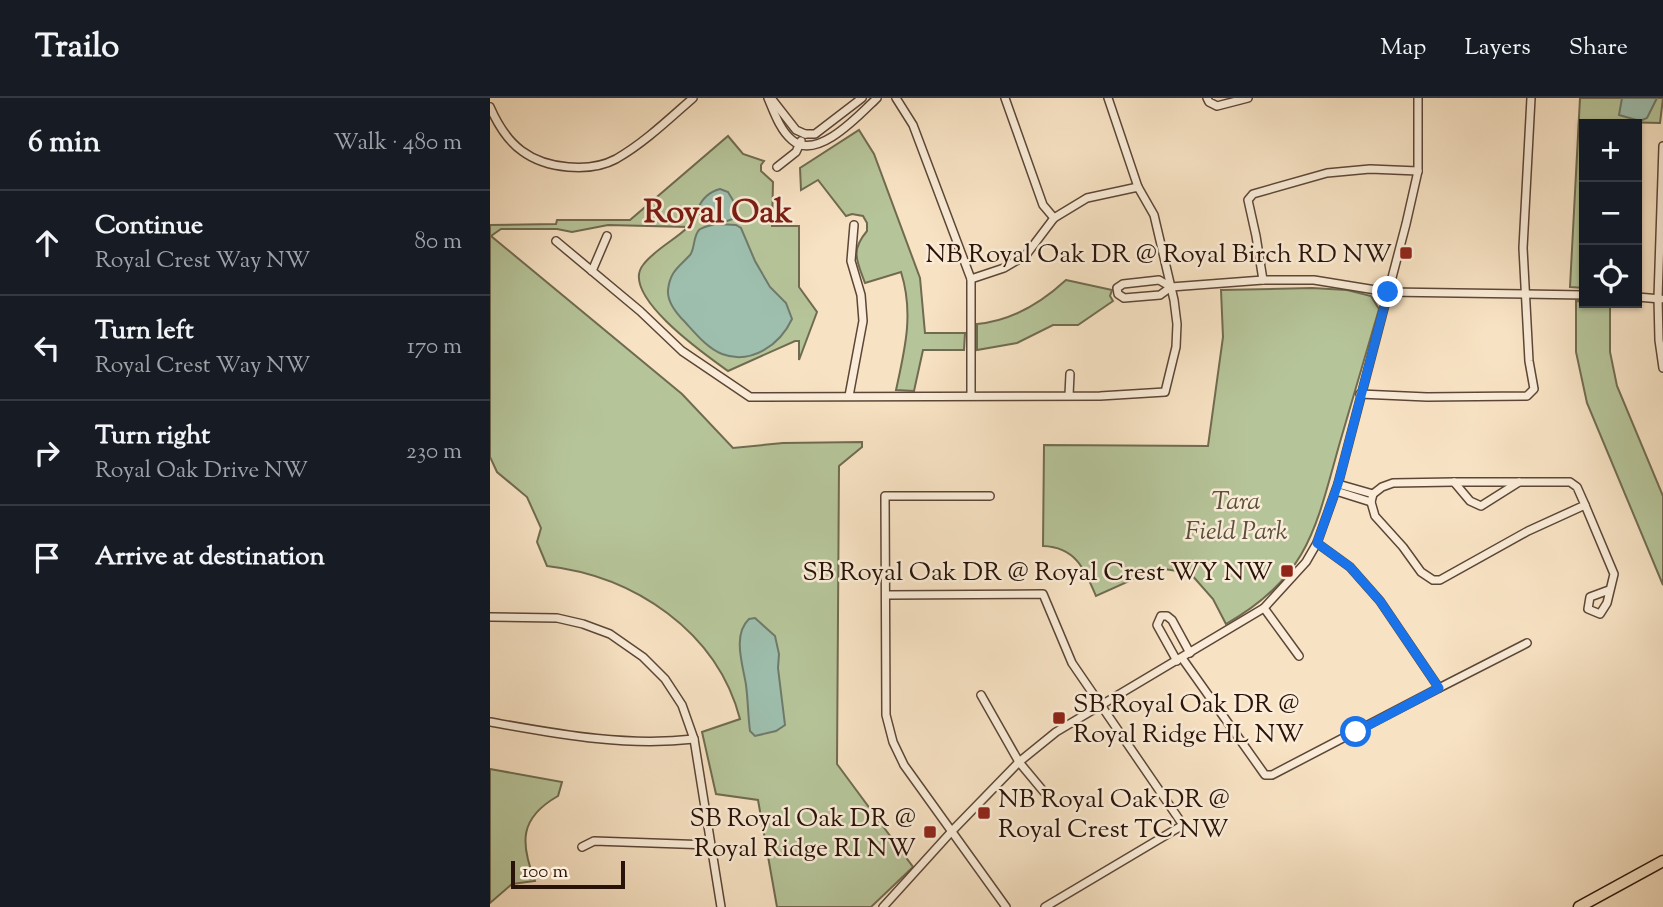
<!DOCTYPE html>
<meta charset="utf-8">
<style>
:root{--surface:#171b24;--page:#20242c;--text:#f1f3f6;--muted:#9ea1a6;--line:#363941}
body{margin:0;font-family:"Sorts Mill Goudy",serif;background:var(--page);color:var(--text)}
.controls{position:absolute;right:21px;top:21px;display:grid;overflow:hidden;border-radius:0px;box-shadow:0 2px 5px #0004}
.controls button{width:63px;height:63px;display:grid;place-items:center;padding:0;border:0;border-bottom:2px solid var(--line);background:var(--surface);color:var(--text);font:35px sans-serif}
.scale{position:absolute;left:21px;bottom:18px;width:114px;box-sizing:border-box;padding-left:7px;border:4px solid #291208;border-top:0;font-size:19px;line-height:24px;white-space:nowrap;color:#291208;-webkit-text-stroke:5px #faecd8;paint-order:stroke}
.stop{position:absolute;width:21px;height:21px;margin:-16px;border:5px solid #1a73e8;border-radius:50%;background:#fff}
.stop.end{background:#1a73e8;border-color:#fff;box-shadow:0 2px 7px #0008}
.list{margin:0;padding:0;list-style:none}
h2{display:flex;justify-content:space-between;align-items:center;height:91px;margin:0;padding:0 28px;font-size:30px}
h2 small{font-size:23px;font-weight:400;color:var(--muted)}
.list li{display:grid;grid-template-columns:46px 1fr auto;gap:21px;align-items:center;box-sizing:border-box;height:105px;padding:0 28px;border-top:2px solid var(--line)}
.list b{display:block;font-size:26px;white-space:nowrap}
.list p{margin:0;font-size:23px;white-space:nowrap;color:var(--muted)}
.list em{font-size:23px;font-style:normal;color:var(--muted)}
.icon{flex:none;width:38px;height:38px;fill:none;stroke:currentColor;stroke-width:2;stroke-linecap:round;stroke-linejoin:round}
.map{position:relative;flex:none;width:1173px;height:809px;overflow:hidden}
header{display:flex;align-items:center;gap:42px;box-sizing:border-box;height:98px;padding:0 35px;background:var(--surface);border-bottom:2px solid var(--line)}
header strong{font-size:33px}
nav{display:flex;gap:38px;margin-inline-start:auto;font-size:24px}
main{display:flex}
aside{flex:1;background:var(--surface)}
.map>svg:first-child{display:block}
</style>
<header>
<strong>Trailo</strong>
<nav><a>Map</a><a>Layers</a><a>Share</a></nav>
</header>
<main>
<aside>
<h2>6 min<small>Walk · 480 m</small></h2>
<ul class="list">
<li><svg class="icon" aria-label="ahead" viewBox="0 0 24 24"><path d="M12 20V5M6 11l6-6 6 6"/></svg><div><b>Continue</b><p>Royal Crest Way NW</p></div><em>80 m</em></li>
<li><svg class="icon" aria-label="left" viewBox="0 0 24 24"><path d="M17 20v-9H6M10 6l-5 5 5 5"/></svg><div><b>Turn left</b><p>Royal Crest Way NW</p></div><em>170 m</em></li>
<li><svg class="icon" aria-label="right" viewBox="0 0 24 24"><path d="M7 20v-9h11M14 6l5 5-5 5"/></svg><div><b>Turn right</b><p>Royal Oak Drive NW</p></div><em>230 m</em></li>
<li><svg class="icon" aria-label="arrive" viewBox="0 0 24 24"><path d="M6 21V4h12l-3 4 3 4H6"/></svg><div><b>Arrive at destination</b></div></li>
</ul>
</aside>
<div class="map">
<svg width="1173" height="809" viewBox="0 0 1173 809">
<rect width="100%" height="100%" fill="#f7e2c3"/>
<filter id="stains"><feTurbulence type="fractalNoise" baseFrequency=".00286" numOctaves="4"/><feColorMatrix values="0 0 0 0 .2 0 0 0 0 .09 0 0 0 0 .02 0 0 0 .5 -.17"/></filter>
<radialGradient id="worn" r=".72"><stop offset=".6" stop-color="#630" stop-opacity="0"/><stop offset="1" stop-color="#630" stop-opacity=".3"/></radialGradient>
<g fill="#b6c499" stroke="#706b50" stroke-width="2">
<polygon points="1090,0 1173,0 1170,25 1128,24 1128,26 1094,26 1094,190 1080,189"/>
<path d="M369,32L384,56L430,180L435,235H475L474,252H433L424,293L406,292C415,251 424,215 411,174L375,185C367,163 360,153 377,133V125L373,118L362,116L356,118L328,82L311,92L310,70Z"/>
<path d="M238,38L253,56L274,63L271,67V73L283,84L282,128H309V189L327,214L309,262V243H305L238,273C217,258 129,197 153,167C164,152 185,142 198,129L118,127L82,134L67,131H11L1,138L192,296L243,350L293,345L372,344V349L349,368L347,666L423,769L381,809H287L268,702L226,696L212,634L250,621C227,533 144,478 57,468L47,444L51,430L37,399L7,374L0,359V127L66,126L67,122H140Z"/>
<path d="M576,182L622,192L620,198L623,203L588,227H563L527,245L487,252V226C522,223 551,205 576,182Z"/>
<path d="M822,190L857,192L881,198L889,211C876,255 863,300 850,344C826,429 819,479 736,526L723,501L700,475L668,470L606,498C595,472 586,449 553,448L554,347L718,348L733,239L731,192Z"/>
<polygon points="1086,203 1120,205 1120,254 1127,288 1173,398 1173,487 1097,305 1086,254"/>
<path d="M0,671L72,684L68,698C29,720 30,745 45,783L22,786L0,805Z"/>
</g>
<g fill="#9ebfae" stroke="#6f7a6c" stroke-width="2">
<polygon points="1132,0 1167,0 1157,20 1150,23 1129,17"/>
<path d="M230,91L238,94L247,109L248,119L229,126L246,127L251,130L265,163L280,189L296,205L302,221C290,247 261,267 232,256C218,251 205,235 195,224C188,217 177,204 178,192C180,173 189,169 200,157C205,151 203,138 209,132C212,129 220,128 224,126L210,117L208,111C212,100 219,94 230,91Z"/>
<path d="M265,520L285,538L289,556L288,570L295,627L286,633L265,638L260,633C258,618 258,602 256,587C253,567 242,537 259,521Z"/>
</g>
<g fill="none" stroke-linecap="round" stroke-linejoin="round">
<defs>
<g id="minor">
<path d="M278,0C284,14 290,32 302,42C327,64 370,16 387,0"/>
<polyline points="281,0 306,32 315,36"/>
<polyline points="406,0 423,27 481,181"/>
<polyline points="515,0 553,107 564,120"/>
<polyline points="618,0 648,89"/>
<polyline points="717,0 719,4 727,8 758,0"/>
<path d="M0,9C7,25 18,43 32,53C56,71 100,75 126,61C154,45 179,21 203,0"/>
<polyline points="315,36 325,36 372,0"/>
<polyline points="1173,48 1168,200 1169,242 1173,270"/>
<polyline points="287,69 306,54 311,43"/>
<polyline points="66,143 150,213 192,253 260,299 610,298 675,294 686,249 687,226 684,202 664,117 648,89 597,100 564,120 536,157 514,170 481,181 481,298"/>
<polyline points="102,173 117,138"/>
<polygon points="669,182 681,189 670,197 634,200 628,196 627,190 633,186"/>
<polyline points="773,182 766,138 758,102 763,96 837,75 880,71 928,73"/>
<polyline points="681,189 773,182 824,182 898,194 1094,197"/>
<polyline points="1147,199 1171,201"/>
<polyline points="870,296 937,299 1037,298 1044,291 1039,263 1033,150 1041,0"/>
<polyline points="579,297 580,276"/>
<polyline points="359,298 373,223 371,197 361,163 364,127"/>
<polygon points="964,384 1080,384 1087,389 1095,407 1038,433 950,482 943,482 931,474 913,449 885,418 881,404 883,396 892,389 903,385"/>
<polyline points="964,384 980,403 991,408 1029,384"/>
<polyline points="848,386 883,396"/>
<polyline points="846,393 881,404"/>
<polyline points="500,398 395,398 396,617 403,644 414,667 516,809"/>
<polyline points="1095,407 1124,476 1117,505 1110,516 1098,511 1100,499 1119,492"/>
<polyline points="397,497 553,496 582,565 693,727 555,809"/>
<polyline points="774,510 809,558"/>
<polyline points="0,519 67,520 93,526 120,536 153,559 175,581 192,607 204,641 231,809"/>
<polyline points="692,560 775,677 782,677 949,590 890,503 860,469 827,445"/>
<polyline points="687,563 667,527 671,518 677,518 682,522 700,555"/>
<polyline points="949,590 1037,545"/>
<polyline points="491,597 529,664 554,694"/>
<path d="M0,624C68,636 135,649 204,641"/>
<polyline points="92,749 104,743 220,747"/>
<polyline points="393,809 462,733 529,664 566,634 774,510 816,464 827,445 848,386 916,126 928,73 928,0"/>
</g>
<polyline id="highway" points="1089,809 1173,763"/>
</defs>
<use href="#minor" stroke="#5c4637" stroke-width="10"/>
<use href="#highway" stroke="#291208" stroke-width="13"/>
<use href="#minor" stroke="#faecd8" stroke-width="7"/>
<use href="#highway" stroke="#f7e2c3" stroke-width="10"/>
</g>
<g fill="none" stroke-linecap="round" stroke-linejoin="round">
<polyline stroke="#1a73e8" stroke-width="9" points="866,634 949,590 890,503 860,469 827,445 848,386 898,194"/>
</g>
<g fill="#8f2418" stroke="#faecd8" stroke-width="2.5">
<rect x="909" y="148" width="14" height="14" rx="3.5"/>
<rect x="790" y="466" width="14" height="14" rx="3.5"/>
<rect x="562" y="613" width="14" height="14" rx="3.5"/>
<rect x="487" y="708" width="14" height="14" rx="3.5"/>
<rect x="433" y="727" width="14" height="14" rx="3.5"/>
</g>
<g text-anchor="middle" stroke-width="5" stroke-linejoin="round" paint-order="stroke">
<g font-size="26" fill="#291208" stroke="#faecd8" text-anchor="end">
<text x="902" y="164">NB Royal Oak DR @ Royal Birch RD NW</text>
<text x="783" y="482">SB Royal Oak DR @ Royal Crest WY NW</text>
<text x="583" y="614" text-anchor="start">SB Royal Oak DR @<tspan x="583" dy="30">Royal Ridge HL NW</tspan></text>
<text x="508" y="709" text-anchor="start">NB Royal Oak DR @<tspan x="508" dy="30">Royal Crest TC NW</tspan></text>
<text x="426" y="728">SB Royal Oak DR @<tspan x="426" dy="30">Royal Ridge RI NW</tspan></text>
</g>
<g font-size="26" font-style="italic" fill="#5a503b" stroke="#faecd8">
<text x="746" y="411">Tara<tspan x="746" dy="30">Field Park</tspan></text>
</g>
<g font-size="33" font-weight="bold" fill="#7a1f14" stroke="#faecd8">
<text x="228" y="124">Royal Oak</text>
</g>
</g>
<rect width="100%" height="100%" filter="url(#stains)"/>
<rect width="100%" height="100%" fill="url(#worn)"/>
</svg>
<div class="controls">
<button>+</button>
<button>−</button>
<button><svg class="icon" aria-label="locate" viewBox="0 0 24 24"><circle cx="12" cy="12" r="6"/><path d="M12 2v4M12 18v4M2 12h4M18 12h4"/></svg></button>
</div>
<div class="scale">100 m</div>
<div class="stop" style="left:866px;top:634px"></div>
<div class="stop end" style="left:898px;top:194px"></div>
</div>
</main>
